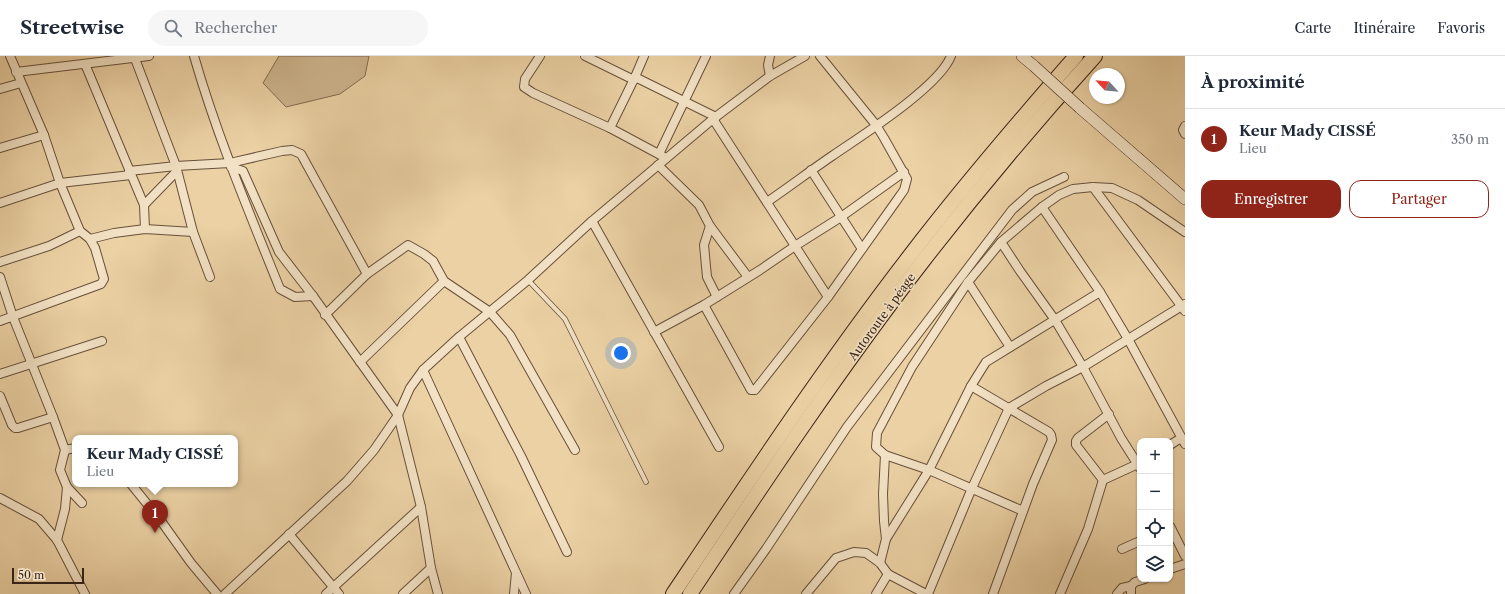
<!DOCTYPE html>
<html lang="fr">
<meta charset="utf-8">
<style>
:root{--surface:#fff;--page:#f6f6f7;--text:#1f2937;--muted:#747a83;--line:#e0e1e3;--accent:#8f2418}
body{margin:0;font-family:"Libre Caslon Text",serif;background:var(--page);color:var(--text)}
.controls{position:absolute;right:12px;bottom:12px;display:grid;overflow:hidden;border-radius:8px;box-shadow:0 1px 3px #0004}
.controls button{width:36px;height:36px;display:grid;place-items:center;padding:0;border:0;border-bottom:1px solid var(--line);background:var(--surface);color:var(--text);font:20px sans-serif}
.compass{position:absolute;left:1089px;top:12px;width:36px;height:36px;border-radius:50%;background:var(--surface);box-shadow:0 1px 3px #0004;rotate:296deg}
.scale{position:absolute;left:12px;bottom:10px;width:72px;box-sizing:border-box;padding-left:4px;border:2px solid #3b2517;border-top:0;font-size:11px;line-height:14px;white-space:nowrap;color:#3b2517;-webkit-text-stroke:3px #f2e1c4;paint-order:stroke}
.you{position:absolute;left:621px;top:297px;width:14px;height:14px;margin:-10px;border:3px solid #fff;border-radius:50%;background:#1a73e8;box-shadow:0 0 0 6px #1a73e833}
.badge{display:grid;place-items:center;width:26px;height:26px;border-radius:50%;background:var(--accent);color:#fff;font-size:13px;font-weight:700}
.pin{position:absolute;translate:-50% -33px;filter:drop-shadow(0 1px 2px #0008)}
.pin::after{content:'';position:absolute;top:21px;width:14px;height:12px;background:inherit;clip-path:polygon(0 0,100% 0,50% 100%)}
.popup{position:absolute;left:72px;top:379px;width:166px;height:52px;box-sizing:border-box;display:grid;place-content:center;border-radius:8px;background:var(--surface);filter:drop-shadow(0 1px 3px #0005);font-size:13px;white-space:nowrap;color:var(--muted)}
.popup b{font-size:15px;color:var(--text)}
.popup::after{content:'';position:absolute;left:50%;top:100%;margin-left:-8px;border:8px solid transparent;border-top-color:var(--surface)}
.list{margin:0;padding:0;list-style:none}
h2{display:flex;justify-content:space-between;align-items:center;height:52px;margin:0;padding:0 16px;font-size:17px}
h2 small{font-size:13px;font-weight:400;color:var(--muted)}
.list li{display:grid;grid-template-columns:26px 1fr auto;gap:12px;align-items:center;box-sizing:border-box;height:60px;padding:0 16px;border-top:1px solid var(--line)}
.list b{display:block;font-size:15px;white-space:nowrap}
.list p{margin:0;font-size:13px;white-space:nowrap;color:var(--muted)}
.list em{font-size:13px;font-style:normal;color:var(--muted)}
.actions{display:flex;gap:8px;padding:12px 16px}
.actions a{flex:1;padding:9px 0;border:1px solid var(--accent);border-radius:12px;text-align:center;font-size:14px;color:var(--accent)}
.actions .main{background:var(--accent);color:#fff}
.icon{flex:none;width:22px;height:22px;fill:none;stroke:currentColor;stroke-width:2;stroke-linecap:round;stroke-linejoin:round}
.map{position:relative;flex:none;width:1185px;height:538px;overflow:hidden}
header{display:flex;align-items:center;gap:24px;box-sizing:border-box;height:56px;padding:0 20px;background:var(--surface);border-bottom:1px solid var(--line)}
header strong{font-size:19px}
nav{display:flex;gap:22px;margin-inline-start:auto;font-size:14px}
.search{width:280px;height:36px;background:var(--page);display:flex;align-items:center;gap:10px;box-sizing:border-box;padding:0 14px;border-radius:22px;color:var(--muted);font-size:15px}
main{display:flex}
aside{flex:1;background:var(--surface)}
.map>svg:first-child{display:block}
</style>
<header>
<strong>Streetwise</strong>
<div class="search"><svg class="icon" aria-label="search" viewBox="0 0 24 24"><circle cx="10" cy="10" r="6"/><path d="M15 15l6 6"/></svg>Rechercher</div>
<nav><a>Carte</a><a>Itinéraire</a><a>Favoris</a></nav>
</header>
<main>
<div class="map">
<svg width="1185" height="538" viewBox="0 0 1185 538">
<rect width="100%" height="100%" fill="#ebd1a4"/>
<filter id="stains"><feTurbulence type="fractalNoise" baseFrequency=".005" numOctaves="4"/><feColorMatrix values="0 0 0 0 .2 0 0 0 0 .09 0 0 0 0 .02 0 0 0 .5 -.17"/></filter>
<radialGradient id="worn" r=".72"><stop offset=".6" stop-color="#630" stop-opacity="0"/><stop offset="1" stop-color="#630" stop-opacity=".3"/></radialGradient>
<polygon fill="#cdb48c" stroke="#846c52" points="279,0 369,0 365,20 340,38 286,51 263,27"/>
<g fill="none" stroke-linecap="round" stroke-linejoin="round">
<defs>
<polyline id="lane" points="528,224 565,263 646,426"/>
<g id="street">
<polyline points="134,0 176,110 193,176 210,221"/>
<path d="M194,0C217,80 249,156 280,233L295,241L313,240"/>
<polyline points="540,0 525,23 524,31 533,37 610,72 666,102"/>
<polyline points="585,0 634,24"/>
<polyline points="770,0 768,9 770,20"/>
<polyline points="85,8 144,149 145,173"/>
<polyline points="16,16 149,0"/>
<polyline points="635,21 716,61"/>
<polyline points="0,33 21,27"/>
<polyline points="713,63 828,241"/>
<polyline points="1185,70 1183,74 1185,78"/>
<polyline points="610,72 635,21 644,0"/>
<polyline points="0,92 44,79"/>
<polyline points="659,98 706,0"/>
<polyline points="658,109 699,149 710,170 704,189 707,221 717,241"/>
<polyline points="231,111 243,115 279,196 313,240 398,359 421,451 431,512 438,538"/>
<polyline points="811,114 862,193"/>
<polyline points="129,115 176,110 230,107 282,95 292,94 301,98 367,218"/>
<polyline points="1093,131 1185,255"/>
<path d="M767,146C789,131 810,115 832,100C861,80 939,31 951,0"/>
<polyline points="0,147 60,127 131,119"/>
<polyline points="144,149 177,115"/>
<polyline points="1042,151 1100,236 1128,283 1185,388"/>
<polyline points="592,165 719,391"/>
<polyline points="710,170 748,221"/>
<polyline points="90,183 114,177 145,173 193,176"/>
<polyline points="1001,186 1020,215 1055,264 1083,311 1121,382 1140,412"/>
<polyline points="0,206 49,190 80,175"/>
<polyline points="0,221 13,261 53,361 65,394 60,414 67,431 82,447"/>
<polyline points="968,226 1010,291"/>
<polyline points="704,249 751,334 755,334 828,241 897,144 904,134 907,123 884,82 876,69 820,0"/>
<polyline points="325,259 367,218 408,189 424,198 433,205 444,225 490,256 510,279 575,394"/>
<polyline points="0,265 101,228 104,223 95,192 90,183 80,175 60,127 44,79 10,0"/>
<polyline points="654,276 704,249 760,214 795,190 841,161 904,116"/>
<polyline points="459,281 521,400 567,496"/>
<polyline points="360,306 444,225"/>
<polyline points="423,314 526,538"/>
<polyline points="0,318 102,285"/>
<polyline points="971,330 1049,376 1051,379 1052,384 1033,428 993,538"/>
<polyline points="0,340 12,369 15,372 18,372 53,361"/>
<polyline points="1170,389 1181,382"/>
<polyline points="65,394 75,392"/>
<polyline points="1103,424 1076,389 1076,385 1078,382 1109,358"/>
<polyline points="131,428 161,465 191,507 217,538"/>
<polyline points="0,442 39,463 57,484 85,538"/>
<polyline points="1023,455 929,414 885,399 876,391 877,377 912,311 968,226 1001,186 1042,151 1059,139 1073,133 1093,131 1112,132 1138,144 1185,176"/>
<polyline points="1170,470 1185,500"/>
<polyline points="289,478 339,538"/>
<polyline points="886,483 929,414 971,330 986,306 1100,236"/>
<polyline points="57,484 65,453 67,431"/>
<polyline points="1122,493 1140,485"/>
<polyline points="880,507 886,483 884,465 883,438 885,399"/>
<polyline points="1170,513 1185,508"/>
<polyline points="225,538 347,425 374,394 398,359 410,332 423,314 459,281 528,224 592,165 713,63 770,20 805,0"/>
<polyline points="326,538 421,451"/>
<polyline points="403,538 431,512"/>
<polyline points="514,538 516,517"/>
<polyline points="734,538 766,493 847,371 1012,154 1032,136 1064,121"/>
<polyline points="806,538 836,502 854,496 866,497 880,507 888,518 926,538"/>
<polyline points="876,538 888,518"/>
<polyline points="928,538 972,432 1009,352 1046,330 1083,311 1185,248"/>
<polyline points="1060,538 1088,473 1103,424 1140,407"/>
<polyline points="1117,538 1122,532 1131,530"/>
<polyline points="1131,538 1131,530 1135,526 1145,523"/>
</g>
<g id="secondary">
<polyline points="1022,0 1034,10"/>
<polyline points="1080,52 1185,143"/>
</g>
<g id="highway">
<path d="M673,538C750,423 827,307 912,197C964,129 1020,64 1076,0"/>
<path d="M690,538C765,425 840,312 923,205C978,134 1035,66 1095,0"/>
</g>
</defs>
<use href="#lane" stroke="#67503a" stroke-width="5.5"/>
<use href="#street" stroke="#67503a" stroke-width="10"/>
<use href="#secondary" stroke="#3b2517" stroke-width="12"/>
<use href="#highway" stroke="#3b2517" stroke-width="16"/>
<use href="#lane" stroke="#f2e1c4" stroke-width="4"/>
<use href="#street" stroke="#f2e1c4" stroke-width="8"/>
<use href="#secondary" stroke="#f2e1c4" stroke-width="11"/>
<use href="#highway" stroke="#ebd1a4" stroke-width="14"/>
<defs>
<polyline id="secondary-bridge" points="1034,10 1080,52"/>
</defs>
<use href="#secondary-bridge" stroke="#3b2517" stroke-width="12" stroke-linecap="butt"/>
<use href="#secondary-bridge" stroke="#f2e1c4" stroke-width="11"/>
</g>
<g text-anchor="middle" stroke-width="3" stroke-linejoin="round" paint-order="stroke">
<g font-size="12" fill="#3b2517" stroke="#f2e1c4">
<text transform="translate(882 261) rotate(-54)" y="4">Autoroute à péage</text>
</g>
</g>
<rect width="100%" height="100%" filter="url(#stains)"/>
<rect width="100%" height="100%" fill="url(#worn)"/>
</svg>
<div class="controls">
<button>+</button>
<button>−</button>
<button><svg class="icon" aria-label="locate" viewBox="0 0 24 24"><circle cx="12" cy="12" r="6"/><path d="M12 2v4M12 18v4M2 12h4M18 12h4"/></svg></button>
<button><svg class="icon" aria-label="layers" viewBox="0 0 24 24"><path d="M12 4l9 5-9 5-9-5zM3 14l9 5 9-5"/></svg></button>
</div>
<svg class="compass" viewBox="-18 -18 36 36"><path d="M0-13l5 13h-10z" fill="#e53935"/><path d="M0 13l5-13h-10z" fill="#747a83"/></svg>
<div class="scale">50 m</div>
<div class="you"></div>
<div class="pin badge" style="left:155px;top:477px">1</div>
<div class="popup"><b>Keur Mady CISSÉ</b>Lieu</div>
</div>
<aside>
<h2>À proximité<small></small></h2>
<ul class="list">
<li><span class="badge">1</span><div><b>Keur Mady CISSÉ</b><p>Lieu</p></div><em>350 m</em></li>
</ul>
<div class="actions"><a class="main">Enregistrer</a><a>Partager</a></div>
</aside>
</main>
